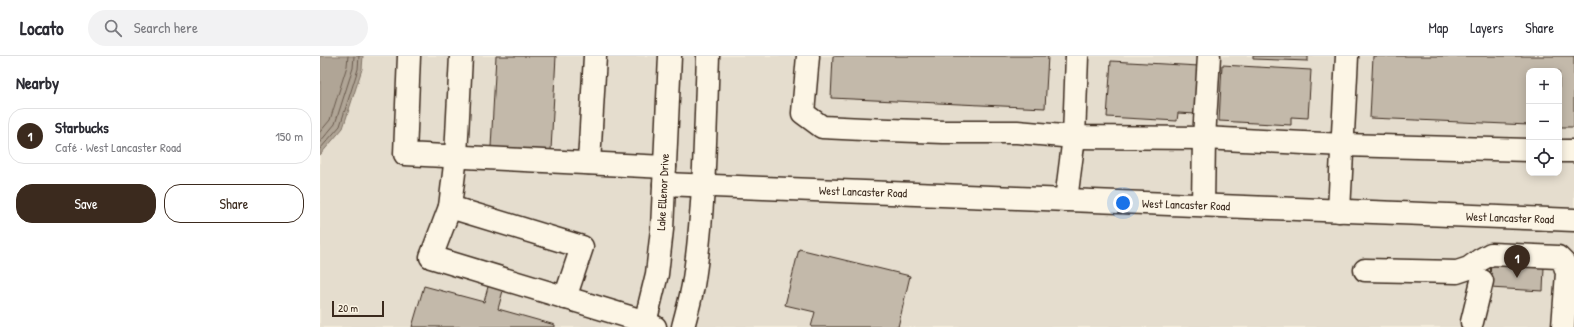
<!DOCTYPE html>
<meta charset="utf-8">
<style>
:root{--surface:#fff;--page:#f2f2f3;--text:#2b2b33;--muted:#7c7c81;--line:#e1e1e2;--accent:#3b2a1e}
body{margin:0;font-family:"Patrick Hand",sans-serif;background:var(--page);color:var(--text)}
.controls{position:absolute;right:12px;top:12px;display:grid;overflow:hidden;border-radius:8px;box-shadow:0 2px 10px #0003}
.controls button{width:36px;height:36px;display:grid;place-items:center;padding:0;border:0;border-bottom:1px solid var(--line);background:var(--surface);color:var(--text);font:20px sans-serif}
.scale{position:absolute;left:12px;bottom:10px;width:52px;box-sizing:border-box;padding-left:4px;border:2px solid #3b2a1e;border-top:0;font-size:11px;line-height:14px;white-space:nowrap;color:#3b2a1e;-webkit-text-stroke:3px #fcf5e5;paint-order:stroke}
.you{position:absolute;left:803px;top:147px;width:14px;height:14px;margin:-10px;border:3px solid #fff;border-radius:50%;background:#1a73e8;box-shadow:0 0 0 6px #1a73e833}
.badge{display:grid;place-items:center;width:26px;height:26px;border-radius:50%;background:var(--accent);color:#fff;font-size:13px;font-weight:700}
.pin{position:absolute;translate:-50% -33px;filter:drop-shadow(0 1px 2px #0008)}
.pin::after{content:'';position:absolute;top:21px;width:14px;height:12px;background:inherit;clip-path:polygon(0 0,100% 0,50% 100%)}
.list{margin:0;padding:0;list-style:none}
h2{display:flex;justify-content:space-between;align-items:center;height:52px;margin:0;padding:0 16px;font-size:17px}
h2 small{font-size:13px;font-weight:400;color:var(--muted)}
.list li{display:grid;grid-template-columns:26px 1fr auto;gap:12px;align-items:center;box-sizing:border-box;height:56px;margin:0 8px 8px;padding:0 8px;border:1px solid var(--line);border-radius:16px}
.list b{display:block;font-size:15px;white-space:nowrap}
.list p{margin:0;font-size:13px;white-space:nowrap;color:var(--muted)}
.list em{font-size:13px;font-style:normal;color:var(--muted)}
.actions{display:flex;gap:8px;padding:12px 16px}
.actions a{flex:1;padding:9px 0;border:1px solid var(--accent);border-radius:16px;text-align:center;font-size:14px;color:var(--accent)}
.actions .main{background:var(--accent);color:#fff}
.icon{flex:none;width:22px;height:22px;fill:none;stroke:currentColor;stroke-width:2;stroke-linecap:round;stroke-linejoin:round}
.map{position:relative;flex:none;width:1254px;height:271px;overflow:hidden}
header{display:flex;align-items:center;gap:24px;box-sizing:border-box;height:56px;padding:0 20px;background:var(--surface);border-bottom:1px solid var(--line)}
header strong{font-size:19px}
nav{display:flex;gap:22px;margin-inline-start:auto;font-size:14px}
.search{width:280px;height:36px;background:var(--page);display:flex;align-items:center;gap:10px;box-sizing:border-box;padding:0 14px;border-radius:22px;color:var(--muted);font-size:15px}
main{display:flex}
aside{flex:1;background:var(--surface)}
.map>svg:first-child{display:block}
</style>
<header>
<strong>Locato</strong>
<div class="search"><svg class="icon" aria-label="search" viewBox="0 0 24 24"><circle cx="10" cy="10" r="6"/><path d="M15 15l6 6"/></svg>Search here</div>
<nav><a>Map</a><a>Layers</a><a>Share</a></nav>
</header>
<main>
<aside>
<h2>Nearby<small></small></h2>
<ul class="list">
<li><span class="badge">1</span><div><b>Starbucks</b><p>Café · West Lancaster Road</p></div><em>150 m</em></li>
</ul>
<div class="actions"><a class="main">Save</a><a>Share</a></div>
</aside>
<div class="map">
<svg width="1254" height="271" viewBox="0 0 1254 271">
<rect width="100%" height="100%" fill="#f4eddd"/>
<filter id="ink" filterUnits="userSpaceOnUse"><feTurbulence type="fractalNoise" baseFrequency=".025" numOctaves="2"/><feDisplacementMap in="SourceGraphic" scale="8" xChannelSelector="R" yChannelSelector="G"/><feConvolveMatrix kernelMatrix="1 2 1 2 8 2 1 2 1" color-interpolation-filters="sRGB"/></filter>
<g filter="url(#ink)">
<path fill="#e5ddce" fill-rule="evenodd" d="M0,0H1254V271H0ZM1209,15H1239V117H1209Z"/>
<polygon fill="#b0a596" stroke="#817466" points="0,0 43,0 42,13 23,72 0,99"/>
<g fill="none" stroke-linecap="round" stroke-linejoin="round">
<g stroke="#6a5b4e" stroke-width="1">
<polyline points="0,76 10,64 27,10 28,0"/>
<polyline points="0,86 15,68 33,12 34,0"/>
<polyline points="0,93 20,70 38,13 39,0"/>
</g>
</g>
<g fill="#c3b9aa" stroke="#3b2a1e">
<polygon points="176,0 236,0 231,94 171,91"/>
<polygon points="513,0 728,0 725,52 511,42"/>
<polygon points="933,0 988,0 988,5 933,3"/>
<polygon points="1053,0 1254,0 1254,71 1239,71 1239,15 1209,15 1209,69 1050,62"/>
<polygon points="791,5 879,10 876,58 858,57 857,65 787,61"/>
<polygon points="902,9 991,14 988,62 971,61 971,69 899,65"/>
<polygon points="479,193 590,220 578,271 491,271 495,256 465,249"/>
<polygon points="1171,208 1224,211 1223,235 1169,232"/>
<polygon points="169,227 184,231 178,253 235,269 235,271 92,271 104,230 164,246"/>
</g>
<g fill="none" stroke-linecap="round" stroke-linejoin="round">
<defs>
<g id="minor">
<polyline points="89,0 85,98 345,111"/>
<polyline points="141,0 136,100 130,151 262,191 245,242"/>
<polyline points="488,0 483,57 502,71 543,73 623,76 697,76 754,81 884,82 1023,89 1209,94"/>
<polyline points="1239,95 1254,95"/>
<polyline points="269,107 275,0"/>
<polyline points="344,128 1254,164"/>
<polyline points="746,144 754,81 757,0"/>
<polyline points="883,149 884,82 889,0"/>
<polyline points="130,151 111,201 326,266 335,271"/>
<polyline points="1019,155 1027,0"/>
<polyline points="1045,214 1137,216 1149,212 1160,204 1171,198 1238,201 1244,207 1247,217 1243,271"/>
<polyline points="1152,266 1162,225"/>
<polyline points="324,271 337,218 342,173 350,0"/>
<path d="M363,271C367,255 372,239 374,223C385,150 385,74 388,0"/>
</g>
</defs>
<use href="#minor" stroke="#3b2a1e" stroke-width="25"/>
<use href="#minor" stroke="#fcf5e5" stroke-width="22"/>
</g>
</g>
<g text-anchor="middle" stroke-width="3.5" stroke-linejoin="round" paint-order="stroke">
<g font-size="12" fill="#3b2a1e" stroke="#fcf5e5">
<text transform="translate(343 136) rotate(-87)" y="4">Lake Ellenor Drive</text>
<text transform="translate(543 136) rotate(2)" y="4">West Lancaster Road</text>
<text transform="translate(866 149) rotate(2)" y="4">West Lancaster Road</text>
<text transform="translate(1190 162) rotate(2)" y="4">West Lancaster Road</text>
</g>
</g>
</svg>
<div class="controls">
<button>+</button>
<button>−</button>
<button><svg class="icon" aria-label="locate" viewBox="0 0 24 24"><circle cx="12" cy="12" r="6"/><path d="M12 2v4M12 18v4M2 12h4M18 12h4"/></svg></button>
</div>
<div class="scale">20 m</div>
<div class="you"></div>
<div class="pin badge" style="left:1197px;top:222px">1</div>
</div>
</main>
